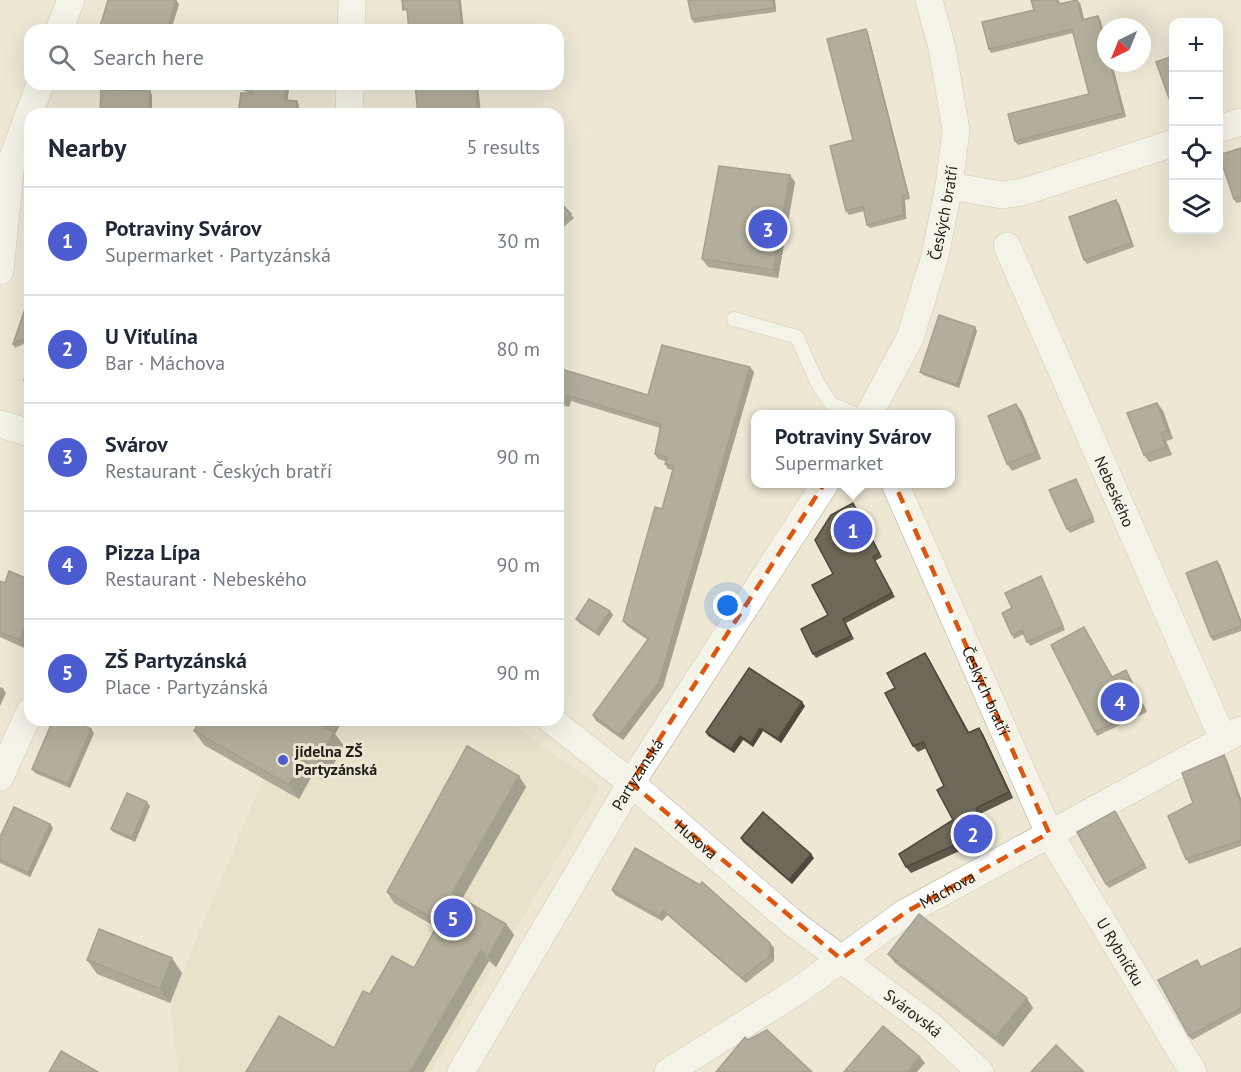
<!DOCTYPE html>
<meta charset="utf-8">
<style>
:root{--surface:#fff;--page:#f2f2f3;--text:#1f2937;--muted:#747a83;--line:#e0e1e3;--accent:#4b5bd0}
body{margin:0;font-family:"PT Sans",sans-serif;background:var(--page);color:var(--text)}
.controls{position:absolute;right:18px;top:18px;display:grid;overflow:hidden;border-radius:12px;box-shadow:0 6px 24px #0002}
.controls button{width:54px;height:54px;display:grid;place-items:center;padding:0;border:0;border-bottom:2px solid var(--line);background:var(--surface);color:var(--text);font:30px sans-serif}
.compass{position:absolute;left:1097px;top:18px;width:54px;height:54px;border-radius:50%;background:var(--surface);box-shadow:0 6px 24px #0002;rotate:223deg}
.you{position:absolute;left:728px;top:606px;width:21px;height:21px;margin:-15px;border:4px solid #fff;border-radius:50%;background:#1a73e8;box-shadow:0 0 0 9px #1a73e833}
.badge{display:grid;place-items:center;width:39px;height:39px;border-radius:50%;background:var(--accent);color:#fff;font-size:20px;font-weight:700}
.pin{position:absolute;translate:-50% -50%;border:3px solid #fff;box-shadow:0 2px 6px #0006}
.popup{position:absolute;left:751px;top:410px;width:204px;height:78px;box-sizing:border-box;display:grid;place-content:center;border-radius:12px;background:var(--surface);filter:drop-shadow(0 2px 4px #0005);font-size:20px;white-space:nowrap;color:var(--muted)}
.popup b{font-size:22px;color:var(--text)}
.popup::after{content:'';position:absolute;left:50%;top:100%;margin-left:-12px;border:12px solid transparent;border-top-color:var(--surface)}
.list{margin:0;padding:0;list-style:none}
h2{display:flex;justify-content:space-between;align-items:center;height:78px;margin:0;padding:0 24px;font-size:26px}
h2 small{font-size:20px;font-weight:400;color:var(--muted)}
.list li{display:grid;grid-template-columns:39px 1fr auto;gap:18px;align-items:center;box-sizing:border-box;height:108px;padding:0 24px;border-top:2px solid var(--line)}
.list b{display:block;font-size:22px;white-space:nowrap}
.list p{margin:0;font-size:20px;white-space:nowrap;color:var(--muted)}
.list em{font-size:20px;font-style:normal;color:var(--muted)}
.icon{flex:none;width:33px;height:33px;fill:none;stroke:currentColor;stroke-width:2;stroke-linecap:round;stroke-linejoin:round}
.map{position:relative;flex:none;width:1241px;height:1072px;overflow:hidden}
.search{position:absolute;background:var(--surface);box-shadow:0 6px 24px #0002;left:24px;top:24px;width:540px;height:66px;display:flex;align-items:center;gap:15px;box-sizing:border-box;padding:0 21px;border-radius:18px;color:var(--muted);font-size:22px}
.panel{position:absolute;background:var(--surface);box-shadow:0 6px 24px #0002;left:24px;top:108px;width:540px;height:618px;border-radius:18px}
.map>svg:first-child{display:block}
</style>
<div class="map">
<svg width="1241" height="1072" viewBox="0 0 1241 1072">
<rect width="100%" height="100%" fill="#ede7d4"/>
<polygon fill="#e3dbc2" points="218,720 507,720 600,787 431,1072 178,1072 170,1003 263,779 204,745"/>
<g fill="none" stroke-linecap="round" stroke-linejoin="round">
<defs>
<polyline id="lane" points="734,319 797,337 817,382 831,404 855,414"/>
<g id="street">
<polyline points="59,30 71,0"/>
<polyline points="351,30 352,0"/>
<polyline points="349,114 350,84"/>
<polyline points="1218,129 1241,122"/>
<polyline points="949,186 1002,195 1023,192 1174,143"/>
<path id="s1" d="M1007,246L1223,739"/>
<polyline points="0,271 11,163 40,84"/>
<path id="s2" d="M869,414L910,338L935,256L949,186L956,130L942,48L929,0"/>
<polyline points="0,424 30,433"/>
<path id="s3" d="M895,484L1049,833L1193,1072"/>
<path id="s4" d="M551,720L631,783L793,923L931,1026L980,1072"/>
<polyline points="0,777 30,711"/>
<path id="s5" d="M461,1072L631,783L825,484"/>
<path id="s6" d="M668,1072L799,990L906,912L1241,730"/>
</g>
</defs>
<use href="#lane" stroke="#aca694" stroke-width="15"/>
<use href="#street" stroke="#aca694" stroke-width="28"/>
<use href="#lane" stroke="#fff" stroke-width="14"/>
<use href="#street" stroke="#fff" stroke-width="27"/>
</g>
<g fill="#5f594c">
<polygon points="688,0 775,0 776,12 694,23 692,19"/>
<polygon points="1031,0 1059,0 1060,4 1080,3 1084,19 1100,19 1126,117 1018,145 1015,141 1089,94 1073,33 991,53 989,49 1034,10"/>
<polygon points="179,4 171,30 99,30"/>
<polygon points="866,29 868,33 910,199 905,200 906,219 870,228 867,225 864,211 849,215 846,211 853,140"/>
<polygon points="1241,148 1241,202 1236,203 1234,199"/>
<polygon points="795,182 778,278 708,267 702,259"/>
<polygon points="558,200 574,218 558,232"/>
<polygon points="1119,204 1134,247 1087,264 1084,260"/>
<polygon points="30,311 30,341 15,348 13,344"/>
<polygon points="977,331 959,388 923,375 920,372"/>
<polygon points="558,368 648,395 754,372 663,687 623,740 596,721 593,715 648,640 627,626 623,621 662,509 672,470 668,469 665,464 665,461 658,459 655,454 660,428 571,401 569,407 558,404"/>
<polygon points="1157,403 1163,411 1173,439 1166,441 1172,455 1149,462 1144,455"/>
<polygon points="1016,404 1022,412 1041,459 1012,471 1007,464"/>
<polygon points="1076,479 1078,483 1095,522 1070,533 1067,529"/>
<polygon points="856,507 882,557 875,561 895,597 846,623 854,639 816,658 813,654 828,615"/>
<polygon points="1217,561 1220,565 1241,620 1241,631 1213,641 1211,637"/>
<polygon points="1043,580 1065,630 1030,646 1024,634 1014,639 1012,635 1012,608"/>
<polygon points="0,581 5,583 24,648 0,637"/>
<polygon points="610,611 613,615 599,636 579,623 576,619"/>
<polygon points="1084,627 1112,677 1128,674 1147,712 1097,736 1095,732"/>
<polygon points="925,653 929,659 969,732 979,728 983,734 1013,798 980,814 990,833 984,836 986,839 911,873 906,867 953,820 944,786 926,748 918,752 913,746 895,688"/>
<polygon points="805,706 781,743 763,731 753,747 743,740 734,753 708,736 706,732"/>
<polygon points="200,720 343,720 335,734 344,746 324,781 313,774 299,799 204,745 194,731"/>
<polygon points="94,733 70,788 35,773 32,769"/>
<polygon points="1227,760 1241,799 1241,846 1189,864 1186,859"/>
<polygon points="526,787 462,899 506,924 514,935 496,967 489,961 334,1048 370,994 414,968 436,927 394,903 387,892"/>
<polygon points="150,806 135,842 113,832 111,829"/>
<polygon points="1115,811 1147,868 1109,888 1106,884"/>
<polygon points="50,824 53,828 30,877 0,863 0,837"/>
<polygon points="741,838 814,858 792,884 743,842"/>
<polygon points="612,890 774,948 774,961 746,983 667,915 662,921 615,895"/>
<polygon points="1241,948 1241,1013 1192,1040 1189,1036 1201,967"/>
<polygon points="888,954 1033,1008 1003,1047 895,963"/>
<polygon points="87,960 182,973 170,1003 97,974"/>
</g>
<g fill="#4d493e">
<polygon points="176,0 179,4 171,30 168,30 167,29"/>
<polygon points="459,0 461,0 464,30 462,30"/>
<polygon points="773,0 775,0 776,12 774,8"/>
<polygon points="1077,0 1080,3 1085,23 1082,20"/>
<polygon points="1098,16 1100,19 1106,41 1106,47"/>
<polygon points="866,29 868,33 910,199 908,195"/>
<polygon points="1110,63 1112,63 1126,117 1123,113"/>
<polygon points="287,84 290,84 287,103 285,100"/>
<polygon points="476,84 478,84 481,114 478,114"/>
<polygon points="150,91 152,95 152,114 149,114"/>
<polygon points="297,101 299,105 298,114 295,114"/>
<polygon points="790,175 795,182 778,278 773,270"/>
<polygon points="902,196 905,200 906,219 903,215"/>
<polygon points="1116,200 1119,204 1134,247 1131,243"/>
<polygon points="975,327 977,331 959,388 957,385"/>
<polygon points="750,367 754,372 663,687 623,740 619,735"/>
<polygon points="567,395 571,401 569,407 566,402"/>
<polygon points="1157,403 1163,411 1173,439 1167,431"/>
<polygon points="1016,404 1022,412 1041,459 1036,452"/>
<polygon points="1161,433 1166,441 1172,455 1166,447"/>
<polygon points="1217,561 1220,565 1241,620 1241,623"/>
<polygon points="610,611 613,615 599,636 596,632"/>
<polygon points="30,616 30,635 24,648 19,640"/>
<polygon points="925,653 929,659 972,739 968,733"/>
<polygon points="1126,670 1147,712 1144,708"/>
<polygon points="3,689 6,693 0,706 0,696"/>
<polygon points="802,702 805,706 781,743 778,739"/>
<polygon points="326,720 343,720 335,734 344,746 324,781 314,767 322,726"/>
<polygon points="760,728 763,731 753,747 751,743"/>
<polygon points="979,728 983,734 1013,798 1009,792"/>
<polygon points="91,729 94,733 70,788 68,784"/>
<polygon points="740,736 743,740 734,753 731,749"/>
<polygon points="1224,755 1227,760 1241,799 1241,804"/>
<polygon points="303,760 313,774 299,799 289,785"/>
<polygon points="519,776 526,787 459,904 452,893"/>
<polygon points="147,802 150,806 135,842 132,838"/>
<polygon points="976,808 980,814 990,833 986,827"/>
<polygon points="50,824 53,828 30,877 28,873"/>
<polygon points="811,854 814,858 792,884 789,880"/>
<polygon points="663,910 667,915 662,921 659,916"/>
<polygon points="506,924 514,935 496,967 488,956"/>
<polygon points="770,943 774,948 774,961 770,956"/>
<polygon points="481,950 489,961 424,1072 410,1072"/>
<polygon points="172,958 182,973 170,1003 160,989"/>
<polygon points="1027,998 1033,1008 1003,1047 996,1037"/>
<polygon points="920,1057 925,1063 917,1072 908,1072"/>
</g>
<g fill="#6e6858" stroke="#4d493e" stroke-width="1.5">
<polygon points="108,0 176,0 167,29 157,26 155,30 99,30"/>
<polygon points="402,0 459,0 462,30 409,30 407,9 403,10"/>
<polygon points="688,0 773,0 774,8 692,19"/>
<polygon points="1031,0 1057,0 1059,4 1077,0 1082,20 1098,16 1106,47 1106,63 1110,63 1123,113 1015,141 1008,114 1089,94 1072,29 989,49 982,22 1034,10"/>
<polygon points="866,29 908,195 902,196 903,215 867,225 863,206 846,211 830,146 853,140 827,39"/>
<polygon points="1173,56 1173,103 1171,104 1156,62"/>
<polygon points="245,84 287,84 285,100 297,101 295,114 238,114 241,93 254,93 244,90"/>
<polygon points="415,84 476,84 478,114 418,114"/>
<polygon points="101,90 150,91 149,114 100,114"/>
<polygon points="1241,148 1241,197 1234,199 1219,155"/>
<polygon points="719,166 790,175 773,270 702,259"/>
<polygon points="558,200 571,214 558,225"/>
<polygon points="1116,200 1131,243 1084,260 1069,217"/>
<polygon points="25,309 30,311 30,336 13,344"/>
<polygon points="939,315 975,327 957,385 920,372"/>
<polygon points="662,345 750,367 659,682 619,735 593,715 649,638 623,621 655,507 662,509 674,466 665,464 667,457 655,454 661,424 567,395 566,402 558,400 558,368 648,395"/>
<polygon points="30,362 30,382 24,380"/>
<polygon points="1157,403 1167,431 1161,433 1166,447 1144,455 1127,413"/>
<polygon points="1016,404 1036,452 1007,464 988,416"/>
<polygon points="1076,479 1093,518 1067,529 1049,490"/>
<polygon points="853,503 879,553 873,557 892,593 843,619 851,636 813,654 801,629 828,615 812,585 833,574 815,540 831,515"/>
<polygon points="1217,561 1241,623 1241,626 1211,637 1186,573"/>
<polygon points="9,571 30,580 30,616 19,640 0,632 0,581 5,583"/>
<polygon points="1041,576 1063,626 1027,642 1022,630 1012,635 1002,613 1012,608 1005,593"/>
<polygon points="589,599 610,611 596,632 576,619"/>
<polygon points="1084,627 1112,677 1126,670 1144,708 1095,732 1051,645"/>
<polygon points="925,653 968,733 979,728 1009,792 976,808 986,827 980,830 981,833 906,867 899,854 953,820 937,790 944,786 923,742 913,746 885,693 895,688 887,673"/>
<polygon points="749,668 802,702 778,739 760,728 751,743 740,736 731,749 706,732"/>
<polygon points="0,688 3,689 0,696"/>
<polygon points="53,720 70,720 91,729 68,784 32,769"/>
<polygon points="200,720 326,720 322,726 334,732 314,767 303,760 289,785 194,731"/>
<polygon points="467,746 519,776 452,893 506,924 488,956 481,950 410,1072 246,1072 279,1016 334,1048 363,991 370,994 392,956 414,968 439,922 387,892"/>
<polygon points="1224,755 1241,804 1241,840 1186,859 1168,816 1193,803 1182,773"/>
<polygon points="127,793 147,802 132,838 111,829"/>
<polygon points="14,807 50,824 28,873 0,860 0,837"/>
<polygon points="1115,811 1144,864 1106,884 1077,832"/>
<polygon points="763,812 811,854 789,880 741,838"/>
<polygon points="635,848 700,885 702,882 770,943 770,956 742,978 663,910 659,916 612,890"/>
<polygon points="919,914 1027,998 996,1037 888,954"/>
<polygon points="99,929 172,958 160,989 87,960"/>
<polygon points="1241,948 1241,1008 1189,1036 1158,980 1197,960 1201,967"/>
<polygon points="883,1026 920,1057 908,1072 844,1072"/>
<polygon points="767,1030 812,1072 716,1072 745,1037 748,1040"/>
<polygon points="1056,1045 1084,1072 1031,1072"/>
<polygon points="61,1051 98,1072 49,1072"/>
</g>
<path d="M0 0H1241V1072H0ZM866,419L1049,833L906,912L841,959L631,783Z" fill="#ede7d4" fill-opacity=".55" fill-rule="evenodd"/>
<path fill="none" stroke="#de560d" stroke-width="4.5" stroke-dasharray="12 8" stroke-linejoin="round" d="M866,419L1049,833L906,912L841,959L631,783Z"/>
<circle fill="#4b5bd0" stroke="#ede7d4" stroke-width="2" cx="283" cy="760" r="6"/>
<g text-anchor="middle" stroke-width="6" stroke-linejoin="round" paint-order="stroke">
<g font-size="16" fill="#222019" stroke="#ede7d4">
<text dy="6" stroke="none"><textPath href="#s2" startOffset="216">Českých bratří</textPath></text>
<text dy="6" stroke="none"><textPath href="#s1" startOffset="268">Nebeského</textPath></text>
<text dy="6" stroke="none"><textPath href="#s3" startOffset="226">Českých bratří</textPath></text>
<text dy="6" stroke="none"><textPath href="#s5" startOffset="346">Partyzánská</textPath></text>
<text dy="6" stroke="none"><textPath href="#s4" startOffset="188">Husova</textPath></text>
<text dy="6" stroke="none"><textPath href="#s6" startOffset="334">Máchova</textPath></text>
<text dy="6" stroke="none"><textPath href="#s3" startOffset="520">U Rybníčku</textPath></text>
<text dy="6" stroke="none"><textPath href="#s4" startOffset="466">Svárovská</textPath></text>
</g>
<g font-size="16" font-weight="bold" fill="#222019" stroke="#ede7d4" text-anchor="start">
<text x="295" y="757">jídelna ZŠ<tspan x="295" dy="18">Partyzánská</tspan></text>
</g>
</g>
</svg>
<div class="controls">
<button>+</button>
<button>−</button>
<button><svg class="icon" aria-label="locate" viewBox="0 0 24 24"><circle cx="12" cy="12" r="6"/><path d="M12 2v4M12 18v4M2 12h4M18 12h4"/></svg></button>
<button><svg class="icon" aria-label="layers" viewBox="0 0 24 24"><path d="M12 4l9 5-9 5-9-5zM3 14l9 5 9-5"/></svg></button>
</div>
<svg class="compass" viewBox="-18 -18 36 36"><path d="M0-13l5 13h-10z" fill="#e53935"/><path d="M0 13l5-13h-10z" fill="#747a83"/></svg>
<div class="you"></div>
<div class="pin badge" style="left:853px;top:530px">1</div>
<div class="popup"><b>Potraviny Svárov</b>Supermarket</div>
<div class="pin badge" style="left:973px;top:834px">2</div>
<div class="pin badge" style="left:768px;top:229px">3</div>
<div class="pin badge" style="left:1120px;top:702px">4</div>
<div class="pin badge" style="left:453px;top:918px">5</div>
<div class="search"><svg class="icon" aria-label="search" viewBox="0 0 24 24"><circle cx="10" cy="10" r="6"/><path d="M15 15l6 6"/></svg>Search here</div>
<section class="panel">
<h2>Nearby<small>5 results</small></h2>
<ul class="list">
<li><span class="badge">1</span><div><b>Potraviny Svárov</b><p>Supermarket · Partyzánská</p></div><em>30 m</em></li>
<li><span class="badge">2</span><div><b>U Viťulína</b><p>Bar · Máchova</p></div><em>80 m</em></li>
<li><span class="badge">3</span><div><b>Svárov</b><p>Restaurant · Českých bratří</p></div><em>90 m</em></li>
<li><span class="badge">4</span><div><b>Pizza Lípa</b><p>Restaurant · Nebeského</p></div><em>90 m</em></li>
<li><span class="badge">5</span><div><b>ZŠ Partyzánská</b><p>Place · Partyzánská</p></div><em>90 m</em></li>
</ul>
</section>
</div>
